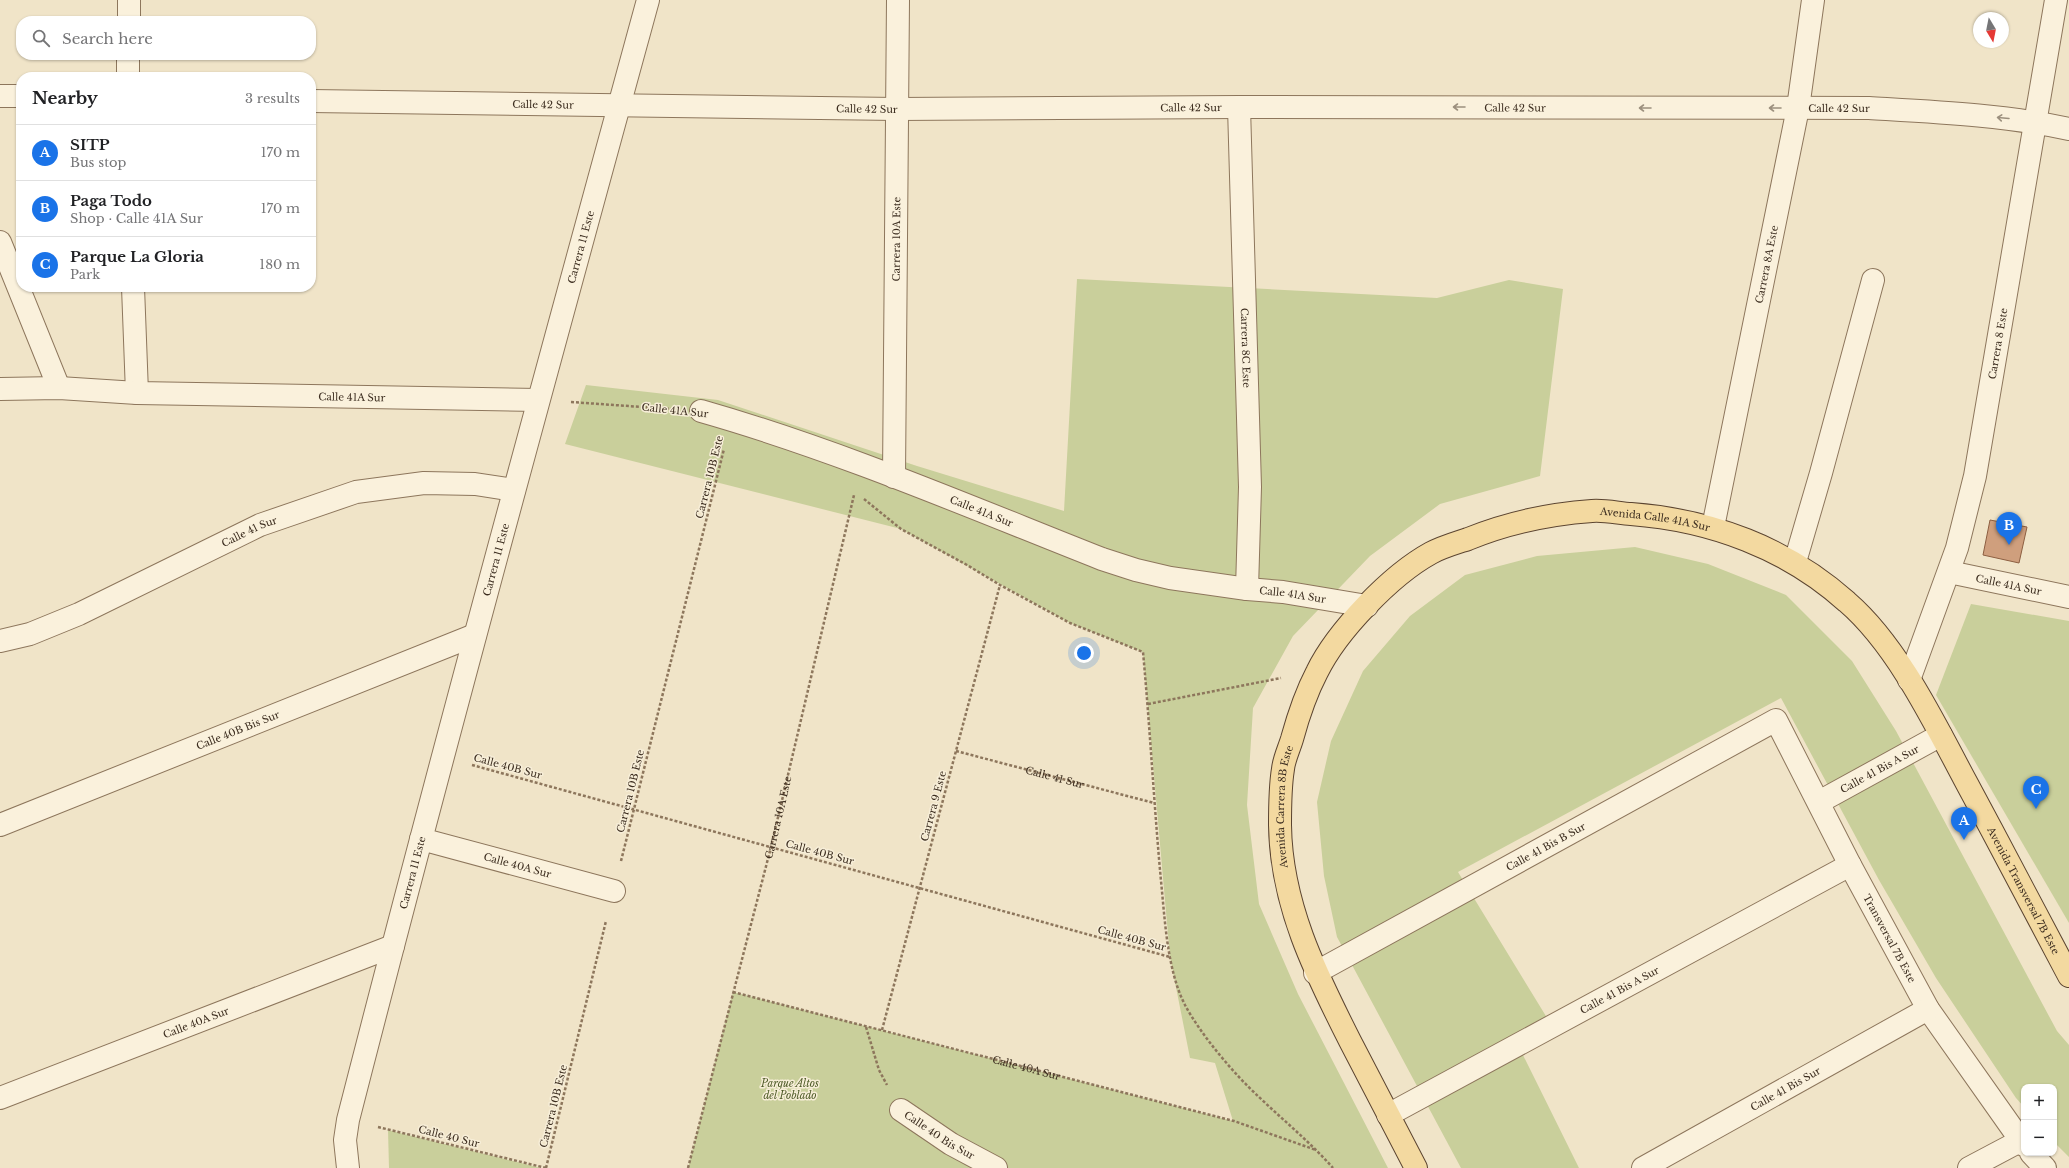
<!DOCTYPE html>
<meta charset="utf-8">
<style>
:root{--surface:#fff;--page:#f6f6f6;--text:#202124;--muted:#757577;--line:#e0e0e0;--accent:#1a73e8}
body{margin:0;font-family:"Libre Baskerville",serif;background:var(--page);color:var(--text)}
.controls{position:absolute;right:12px;bottom:12px;display:grid;overflow:hidden;border-radius:8px;box-shadow:0 1px 3px #0004}
.controls button{width:36px;height:36px;display:grid;place-items:center;padding:0;border:0;border-bottom:1px solid var(--line);background:var(--surface);color:var(--text);font:20px sans-serif}
.compass{position:absolute;left:1973px;top:12px;width:36px;height:36px;border-radius:50%;background:var(--surface);box-shadow:0 1px 3px #0004;rotate:170deg}
.you{position:absolute;left:1084px;top:653px;width:14px;height:14px;margin:-10px;border:3px solid #fff;border-radius:50%;background:#1a73e8;box-shadow:0 0 0 6px #1a73e833}
.badge{display:grid;place-items:center;width:26px;height:26px;border-radius:50%;background:var(--accent);color:#fff;font-size:13px;font-weight:700}
.pin{position:absolute;translate:-50% -33px;filter:drop-shadow(0 1px 2px #0008)}
.pin::after{content:'';position:absolute;top:21px;width:14px;height:12px;background:inherit;clip-path:polygon(0 0,100% 0,50% 100%)}
.list{margin:0;padding:0;list-style:none}
h2{display:flex;justify-content:space-between;align-items:center;height:52px;margin:0;padding:0 16px;font-size:17px}
h2 small{font-size:13px;font-weight:400;color:var(--muted)}
.list li{display:grid;grid-template-columns:26px 1fr auto;gap:12px;align-items:center;box-sizing:border-box;height:56px;padding:0 16px;border-top:1px solid var(--line)}
.list b{display:block;font-size:15px;white-space:nowrap}
.list p{margin:0;font-size:13px;white-space:nowrap;color:var(--muted)}
.list em{font-size:13px;font-style:normal;color:var(--muted)}
.icon{flex:none;width:22px;height:22px;fill:none;stroke:currentColor;stroke-width:2;stroke-linecap:round;stroke-linejoin:round}
.map{position:relative;flex:none;width:2069px;height:1168px;overflow:hidden}
.search{position:absolute;background:var(--surface);box-shadow:0 1px 3px #0004;left:16px;top:16px;width:300px;height:44px;display:flex;align-items:center;gap:10px;box-sizing:border-box;padding:0 14px;border-radius:16px;color:var(--muted);font-size:15px}
.panel{position:absolute;background:var(--surface);box-shadow:0 1px 3px #0004;left:16px;top:72px;width:300px;height:220px;border-radius:16px}
.map>svg:first-child{display:block}
</style>
<div class="map">
<svg width="2069" height="1168" viewBox="0 0 2069 1168">
<rect width="100%" height="100%" fill="#f0e4c8"/>
<g fill="#c9cf9b">
<polygon points="1077,279 1437,298 1509,280 1563,289 1540,476 1440,504 1370,556 1293,636 1253,708 1247,805 1259,904 1298,994 1388,1168 688,1168 733,992 1233,1121 1215,1063 1190,1058 1170,957 1143,652 1070,623 901,529 565,444 586,385 718,400 917,466 1064,511"/>
<polygon points="1635,547 1708,564 1786,595 1852,661 1896,731 2057,1031 2069,1045 2069,1157 2054,1142 2054,1087 2024,1087 2024,1107 2016,1098 1936,978 1879,880 1781,698 1458,872 1552,1026 1518,1045 1579,1168 1461,1168 1337,937 1324,876 1317,802 1331,741 1363,671 1410,616 1465,575 1537,556"/>
<polygon points="1971,604 2069,621 2069,923 1936,695"/>
<polygon points="388,1130 541,1168 389,1168"/>
</g>
<polygon fill="#cf9f7d" stroke="#8d5f41" points="1990,520 2027,527 2019,563 1983,555"/>
<g fill="none" stroke-linecap="round" stroke-linejoin="round">
<defs>
<g id="minor">
<polyline points="129,21 129,0"/>
<polyline points="128,77 128,55"/>
<polyline points="0,96 21,96"/>
<path id="s4" d="M311,101L897,109L1239,107L1869,108C1936,112 2004,115 2069,129"/>
<path id="s5" d="M1239,107L1250,487L1247,589"/>
<polyline points="0,242 59,388"/>
<polyline points="133,287 137,393"/>
<path id="s6" d="M0,389L59,388L137,393L538,400"/>
<path id="s7" d="M701,411C838,450 970,507 1102,559L1136,570L1170,578L1247,589L1283,592L1367,606"/>
<path id="s8" d="M894,477L898,0"/>
<path id="s9" d="M1713,527L1798,108L1813,0"/>
<polyline points="1795,562 1821,473 1873,280"/>
<path id="s10" d="M1949,572L2069,597"/>
<path id="s11" d="M0,641L30,634L79,614L260,525L356,492L424,483L475,484L514,490"/>
<path id="s12" d="M1909,680L1957,548L1975,476L2056,0"/>
<path id="s13" d="M1819,802L1941,735"/>
<path id="s14" d="M0,825L475,635"/>
<path id="s15" d="M421,839L614,891"/>
<path id="s16" d="M1315,973L1776,720L1850,865L1928,1009L2024,1145"/>
<path id="s17" d="M0,1098L393,946"/>
<path id="s18" d="M901,1110L951,1144L996,1168"/>
<path id="s19" d="M1388,1115L1850,865"/>
<polyline points="2031,1153 2045,1168"/>
<path id="s20" d="M348,1168L345,1140L348,1120C444,745 546,373 648,0"/>
<path id="s21" d="M1643,1168L1928,1009"/>
<polyline points="1969,1168 2020,1141"/>
</g>
<g id="major">
<path id="s22" d="M1416,1168C1394,1126 1372,1083 1350,1041C1315,972 1281,904 1280,825C1280,807 1280,787 1283,769C1284,759 1289,749 1292,739C1298,717 1306,693 1317,672C1337,631 1391,575 1431,553C1442,547 1456,543 1468,539C1507,523 1550,514 1592,511C1604,510 1618,513 1631,514C1711,520 1787,548 1847,602C1897,645 1934,722 1965,780C2000,845 2034,910 2069,976"/>
</g>
</defs>
<use href="#minor" stroke="#8d765c" stroke-width="24"/>
<use href="#major" stroke="#5b4430" stroke-width="24"/>
<g stroke="#8d765c" stroke-width="2.5" stroke-dasharray="3 2" stroke-linecap="butt">
<polyline points="571,402 671,409"/>
<path d="M864,499L901,529L967,565L1000,585L1070,623L1143,652C1150,728 1154,805 1161,881C1165,920 1167,970 1185,1005C1201,1035 1234,1074 1259,1097C1284,1121 1310,1142 1333,1168"/>
<polyline points="1148,704 1281,678"/>
<path id="s1" d="M956,751L1154,803"/>
<polyline points="472,765 1170,957"/>
<polyline points="621,861 724,449"/>
<path id="s2" d="M733,992L1234,1121L1316,1150"/>
<polyline points="866,1027 879,1070 887,1085"/>
<polyline points="882,1030 1000,585"/>
<polyline points="378,1127 546,1168"/>
<polyline points="546,1168 606,921"/>
<path id="s3" d="M688,1168L771,847L854,495"/>
</g>
<use href="#minor" stroke="#faf1dc" stroke-width="22"/>
<use href="#major" stroke="#f3d9a0" stroke-width="22"/>
</g>
<defs><path id="oneway-shaft" d="M-6 0H5M1.5-3L5.5 0L1.5 3" fill="none" stroke-width="1.6" stroke-linecap="round" stroke-linejoin="round"/></defs>
<g stroke="#9c907e">
<use href="#oneway-shaft" transform="translate(1459 107) rotate(-180)"/>
<use href="#oneway-shaft" transform="translate(1645 108) rotate(-180)"/>
<use href="#oneway-shaft" transform="translate(1775 108) rotate(-180)"/>
<use href="#oneway-shaft" transform="translate(2003 118) rotate(-175)"/>
</g>
<g text-anchor="middle" stroke-width="3" stroke-linejoin="round" paint-order="stroke">
<g font-size="10" fill="#3d2e20" stroke="#f7eed8">
<text dy="4" stroke="none"><textPath href="#s4" startOffset="232">Calle 42 Sur</textPath></text>
<text dy="4" stroke="none"><textPath href="#s4" startOffset="880">Calle 42 Sur</textPath></text>
<text dy="4" stroke="none"><textPath href="#s4" startOffset="1204">Calle 42 Sur</textPath></text>
<text dy="4" stroke="none"><textPath href="#s4" startOffset="1528">Calle 42 Sur</textPath></text>
<text dy="4" stroke="none"><textPath href="#s4" startOffset="556">Calle 42 Sur</textPath></text>
<text dy="4" stroke="none"><textPath href="#s8" startOffset="238">Carrera 10A Este</textPath></text>
<text dy="4" stroke="none"><textPath href="#s20" startOffset="952">Carrera 11 Este</textPath></text>
<text dy="4" stroke="none"><textPath href="#s9" startOffset="268">Carrera 8A Este</textPath></text>
<text dy="4" stroke="none"><textPath href="#s12" startOffset="349">Carrera 8 Este</textPath></text>
<text dy="4" stroke="none"><textPath href="#s5" startOffset="241">Carrera 8C Este</textPath></text>
<text dy="4" stroke="none"><textPath href="#s6" startOffset="352">Calle 41A Sur</textPath></text>
<text transform="translate(675 410) rotate(6)" y="4">Calle 41A Sur</text>
<text transform="translate(709 477) rotate(-76)" y="4">Carrera 10B Este</text>
<text dy="4" stroke="none"><textPath href="#s7" startOffset="298">Calle 41A Sur</textPath></text>
<text dy="4" stroke="none"><textPath href="#s22" startOffset="929">Avenida Calle 41A Sur</textPath></text>
<text dy="4" stroke="none"><textPath href="#s11" startOffset="273">Calle 41 Sur</textPath></text>
<text dy="4" stroke="none"><textPath href="#s20" startOffset="628">Carrera 11 Este</textPath></text>
<text dy="4" stroke="none"><textPath href="#s10" startOffset="61">Calle 41A Sur</textPath></text>
<text dy="4" stroke="none"><textPath href="#s7" startOffset="622">Calle 41A Sur</textPath></text>
<text dy="4" stroke="none"><textPath href="#s14" startOffset="256">Calle 40B Bis Sur</textPath></text>
<text transform="translate(508 766) rotate(15)" y="4">Calle 40B Sur</text>
<text dy="4" stroke="none"><textPath href="#s13" startOffset="69">Calle 41 Bis A Sur</textPath></text>
<text dy="4" stroke="none"><textPath href="#s1" startOffset="102">Calle 41 Sur</textPath></text>
<text transform="translate(630 791) rotate(-76)" y="4">Carrera 10B Este</text>
<text transform="translate(933 806) rotate(-75)" y="4">Carrera 9 Este</text>
<text dy="4" stroke="none"><textPath href="#s22" startOffset="391">Avenida Carrera 8B Este</textPath></text>
<text dy="4" stroke="none"><textPath href="#s3" startOffset="362">Carrera 10A Este</textPath></text>
<text dy="4" stroke="none"><textPath href="#s16" startOffset="263">Calle 41 Bis B Sur</textPath></text>
<text transform="translate(820 852) rotate(15)" y="4">Calle 40B Sur</text>
<text dy="4" stroke="none"><textPath href="#s15" startOffset="100">Calle 40A Sur</textPath></text>
<text dy="4" stroke="none"><textPath href="#s20" startOffset="304">Carrera 11 Este</textPath></text>
<text dy="4" stroke="none"><textPath href="#s22" startOffset="1482">Avenida Transversal 7B Este</textPath></text>
<text transform="translate(1132 938) rotate(15)" y="4">Calle 40B Sur</text>
<text dy="4" stroke="none"><textPath href="#s16" startOffset="772">Transversal 7B Este</textPath></text>
<text dy="4" stroke="none"><textPath href="#s19" startOffset="263">Calle 41 Bis A Sur</textPath></text>
<text dy="4" stroke="none"><textPath href="#s17" startOffset="210">Calle 40A Sur</textPath></text>
<text dy="4" stroke="none"><textPath href="#s2" startOffset="303">Calle 40A Sur</textPath></text>
<text dy="4" stroke="none"><textPath href="#s21" startOffset="163">Calle 41 Bis Sur</textPath></text>
<text transform="translate(553 1106) rotate(-76)" y="4">Carrera 10B Este</text>
<text dy="4" stroke="none"><textPath href="#s18" startOffset="46">Calle 40 Bis Sur</textPath></text>
<text transform="translate(449 1136) rotate(14)" y="4">Calle 40 Sur</text>
</g>
<g font-size="10" font-style="italic" fill="#4d5a26" stroke="#f7eed8">
<text x="790" y="1087">Parque Altos<tspan x="790" dy="12">del Poblado</tspan></text>
</g>
</g>
</svg>
<div class="controls">
<button>+</button>
<button>−</button>
</div>
<svg class="compass" viewBox="-18 -18 36 36"><path d="M0-13l5 13h-10z" fill="#e53935"/><path d="M0 13l5-13h-10z" fill="#757577"/></svg>
<div class="you"></div>
<div class="pin badge" style="left:1964px;top:840px">A</div>
<div class="pin badge" style="left:2009px;top:545px">B</div>
<div class="pin badge" style="left:2036px;top:809px">C</div>
<div class="search"><svg class="icon" aria-label="search" viewBox="0 0 24 24"><circle cx="10" cy="10" r="6"/><path d="M15 15l6 6"/></svg>Search here</div>
<section class="panel">
<h2>Nearby<small>3 results</small></h2>
<ul class="list">
<li><span class="badge">A</span><div><b>SITP</b><p>Bus stop</p></div><em>170 m</em></li>
<li><span class="badge">B</span><div><b>Paga Todo</b><p>Shop · Calle 41A Sur</p></div><em>170 m</em></li>
<li><span class="badge">C</span><div><b>Parque La Gloria</b><p>Park</p></div><em>180 m</em></li>
</ul>
</section>
</div>
